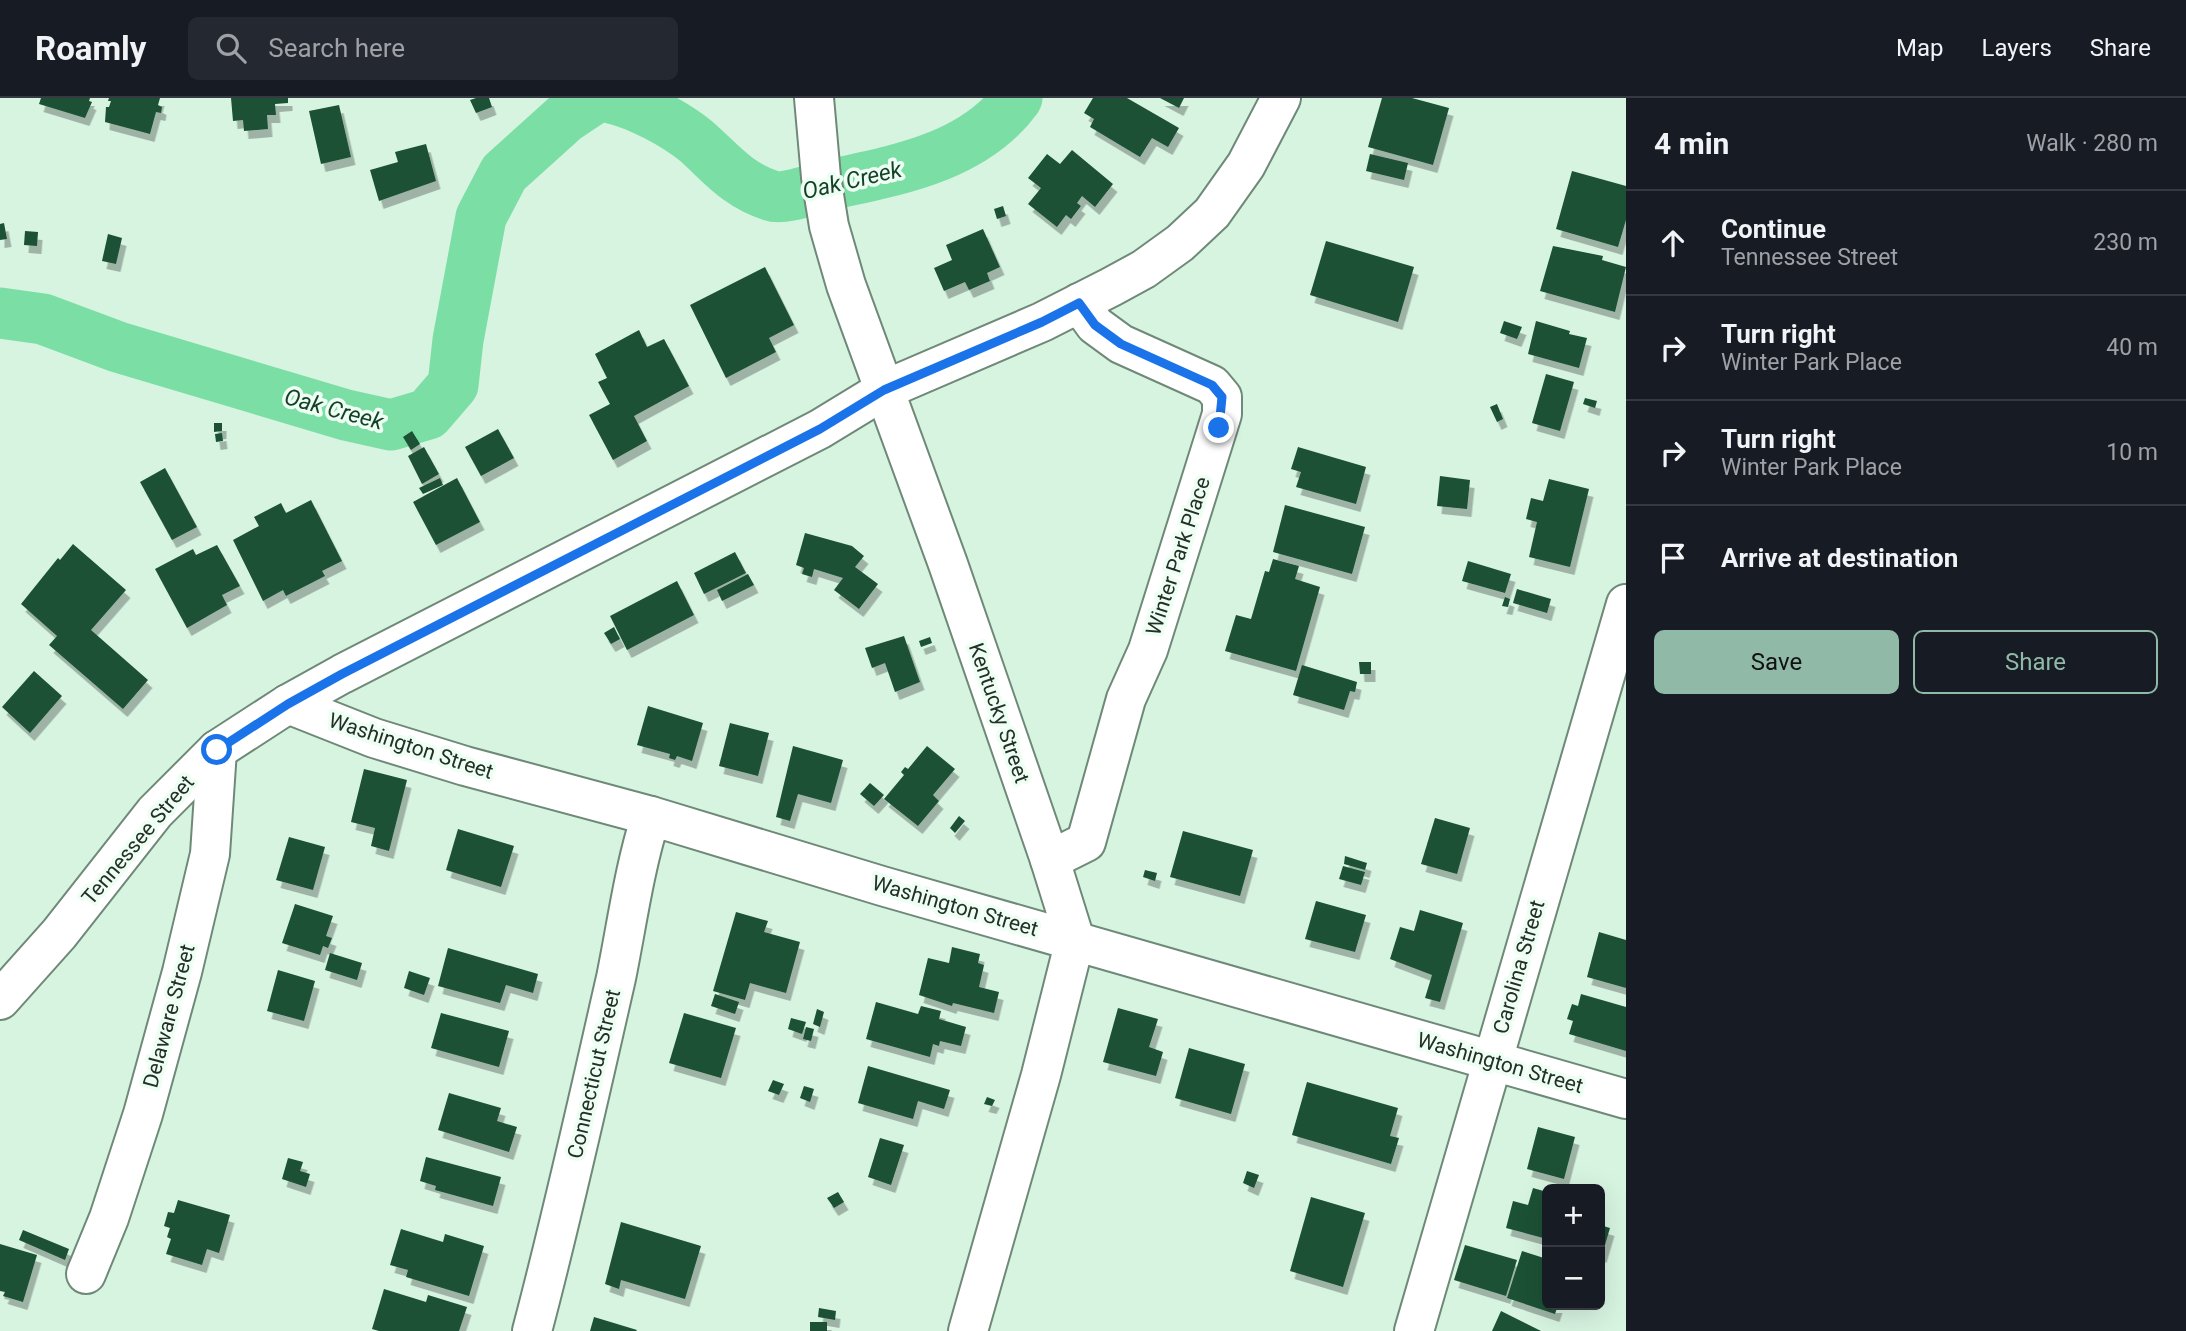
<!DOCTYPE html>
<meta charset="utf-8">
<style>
:root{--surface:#171b24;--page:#242831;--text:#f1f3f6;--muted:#9ea1a6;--line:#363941;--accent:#90b9a7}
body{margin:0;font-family:Roboto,sans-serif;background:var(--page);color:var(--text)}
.controls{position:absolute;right:21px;bottom:21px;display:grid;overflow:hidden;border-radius:10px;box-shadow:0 7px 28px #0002}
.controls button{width:63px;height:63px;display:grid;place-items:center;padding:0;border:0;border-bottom:2px solid var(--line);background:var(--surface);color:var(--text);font:35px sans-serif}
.stop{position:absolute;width:21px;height:21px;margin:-16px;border:5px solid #1a73e8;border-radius:50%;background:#fff}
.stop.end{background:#1a73e8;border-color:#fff;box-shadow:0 2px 7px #0008}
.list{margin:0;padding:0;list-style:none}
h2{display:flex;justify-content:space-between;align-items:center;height:91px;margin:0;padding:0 28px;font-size:30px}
h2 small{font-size:23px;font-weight:400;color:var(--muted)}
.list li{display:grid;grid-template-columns:46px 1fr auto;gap:21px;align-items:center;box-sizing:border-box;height:105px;padding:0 28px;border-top:2px solid var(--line)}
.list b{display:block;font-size:26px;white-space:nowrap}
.list p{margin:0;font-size:23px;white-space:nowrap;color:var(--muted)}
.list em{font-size:23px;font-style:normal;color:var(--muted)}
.actions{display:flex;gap:14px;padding:21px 28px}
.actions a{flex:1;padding:16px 0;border:2px solid var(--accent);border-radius:10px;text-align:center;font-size:24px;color:var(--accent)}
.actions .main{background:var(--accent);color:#111}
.icon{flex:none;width:38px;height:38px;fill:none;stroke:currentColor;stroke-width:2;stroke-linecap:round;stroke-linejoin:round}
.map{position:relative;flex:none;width:1626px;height:1233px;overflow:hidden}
header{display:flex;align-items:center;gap:42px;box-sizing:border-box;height:98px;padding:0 35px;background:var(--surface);border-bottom:2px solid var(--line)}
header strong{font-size:33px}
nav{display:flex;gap:38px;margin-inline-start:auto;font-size:24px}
.search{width:490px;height:63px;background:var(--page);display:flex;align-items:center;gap:18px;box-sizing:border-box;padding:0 24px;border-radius:10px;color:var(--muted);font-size:26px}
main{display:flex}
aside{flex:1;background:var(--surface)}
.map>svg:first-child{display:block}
</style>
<header>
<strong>Roamly</strong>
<div class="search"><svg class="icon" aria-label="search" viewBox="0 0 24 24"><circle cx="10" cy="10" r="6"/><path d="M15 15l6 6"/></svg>Search here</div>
<nav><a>Map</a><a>Layers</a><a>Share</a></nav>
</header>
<main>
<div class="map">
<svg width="1626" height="1233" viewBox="0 0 1626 1233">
<defs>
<filter id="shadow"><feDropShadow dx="4.5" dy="8" stdDeviation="0" flood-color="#0004"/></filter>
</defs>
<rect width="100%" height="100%" fill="#d7f4e1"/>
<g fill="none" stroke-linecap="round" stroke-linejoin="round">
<g stroke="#7bdfa5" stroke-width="51">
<path d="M611,0C638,6 675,26 696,43C722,66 737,87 772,98C783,102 812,91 824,88C892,73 973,61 1017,0"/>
<polyline points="0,215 43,221 118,249 346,317 391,327 428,316 453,287 458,242 481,119 504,75 565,20 595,0"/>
</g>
</g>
<g fill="#1b5134" filter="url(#shadow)">
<polygon points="41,0 90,0 89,3 92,4 85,20 39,6"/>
<polygon points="109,0 160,0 158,7 162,9 161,15 156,14 150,36 105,24 106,9 109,9 111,3 108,3"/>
<polygon points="231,0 288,0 288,5 275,6 276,17 267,17 268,31 244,33 243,22 233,23"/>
<polygon points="476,0 489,0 492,9 476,15 470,2"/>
<polygon points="1093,0 1127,0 1179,30 1168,49 1152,40 1140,59 1090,29 1094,21 1084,15"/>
<polygon points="1160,0 1184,0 1179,10"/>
<polygon points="1382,0 1412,0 1449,10 1433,67 1368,49"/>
<polygon points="339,7 351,59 321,66 309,13"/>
<polygon points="426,46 436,83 379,103 370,72 398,64 395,54"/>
<polygon points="1072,52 1113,86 1095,109 1082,98 1077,105 1081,108 1071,121 1066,117 1057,129 1028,106 1041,90 1028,80 1047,56 1060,66"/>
<polygon points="1370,56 1408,65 1404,82 1366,73"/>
<polygon points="1572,73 1626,88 1626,122 1618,149 1556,131"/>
<polygon points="1003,108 1006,118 997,121 994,111"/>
<polygon points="4,125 7,141 0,142 0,126"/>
<polygon points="983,131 1000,169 987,175 990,183 969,192 965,184 944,193 934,170 952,162 946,147"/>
<polygon points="25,133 38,134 37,148 24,147"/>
<polygon points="108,136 122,140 116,166 102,163"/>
<polygon points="1326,143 1414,169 1398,224 1310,197"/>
<polygon points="1553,148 1603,158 1602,162 1626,169 1615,214 1540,193"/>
<polygon points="765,169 794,227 769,240 776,254 726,280 690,207"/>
<polygon points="1504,223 1522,229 1517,241 1500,235"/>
<polygon points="1536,223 1570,233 1569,236 1587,240 1579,270 1528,256"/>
<polygon points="639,232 647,249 664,241 689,288 634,318 647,343 613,362 589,317 610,306 598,284 607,280 595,256"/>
<polygon points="1546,276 1574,284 1560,333 1532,325"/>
<polygon points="1585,300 1597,303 1595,310 1583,306"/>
<polygon points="1497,306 1503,321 1497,324 1490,309"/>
<polygon points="214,325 222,325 222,333 214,334"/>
<polygon points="498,331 514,360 481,378 465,349"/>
<polygon points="412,333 420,346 411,352 403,339"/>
<polygon points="222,335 223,343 216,344 215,336"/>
<polygon points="424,349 439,376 422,386 408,358"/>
<polygon points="1298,349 1366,369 1356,406 1296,389 1301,374 1291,371"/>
<polygon points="165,370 197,429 172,442 140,384"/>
<polygon points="1440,378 1470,382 1467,411 1437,408"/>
<polygon points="440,380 443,387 423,396 419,390"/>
<polygon points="457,380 480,424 436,447 413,404"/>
<polygon points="1549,381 1589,391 1570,469 1529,459 1537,424 1526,421 1531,400 1543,403"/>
<polygon points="311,402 342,463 322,473 325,478 286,498 283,492 263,503 233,442 259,428 254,419 281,405 286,415"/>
<polygon points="1285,407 1365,429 1352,476 1273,454"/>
<polygon points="805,435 852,448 864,458 855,469 878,486 859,511 834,492 843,480 814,471 812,479 802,476 804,470 796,467"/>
<polygon points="73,446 126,492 91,532 148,582 123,611 49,547 57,538 21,506 58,460 60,462"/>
<polygon points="217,447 240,488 222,497 227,507 187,530 155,471 193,451 196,457"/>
<polygon points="735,454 746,475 704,496 694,475"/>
<polygon points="1273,461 1299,468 1295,481 1320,489 1296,573 1225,553 1236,517 1251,521 1265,473 1269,474"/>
<polygon points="1468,463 1511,476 1505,495 1462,483"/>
<polygon points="748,476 754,487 722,503 717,492"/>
<polygon points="677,483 694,517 627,552 610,518"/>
<polygon points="1517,491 1551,501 1547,515 1513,505"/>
<polygon points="1505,499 1510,501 1508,509 1502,508"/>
<polygon points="614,529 620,541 611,546 604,535"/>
<polygon points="904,538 920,584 895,594 885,565 872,570 865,550"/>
<polygon points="930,539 932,545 921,549 919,543"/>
<polygon points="1359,564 1371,564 1371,576 1360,576"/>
<polygon points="1302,567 1357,584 1355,594 1350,593 1344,612 1293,597"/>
<polygon points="34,573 62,598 30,635 2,609"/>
<polygon points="648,608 703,625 692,663 677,658 675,662 669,660 670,656 637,647"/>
<polygon points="730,625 769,635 758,678 719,668"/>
<polygon points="793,648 843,662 831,705 798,696 790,723 776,719"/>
<polygon points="927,648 955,671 933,697 939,703 918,728 884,701 904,677 901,674 905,669 908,671"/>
<polygon points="364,671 407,682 389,753 371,748 375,730 351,724"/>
<polygon points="870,685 884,697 874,708 860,696"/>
<polygon points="959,718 965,723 955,735 950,730"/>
<polygon points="1435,720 1470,730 1457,776 1421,766"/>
<polygon points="458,731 514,748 501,789 446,772"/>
<polygon points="1183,733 1253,752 1240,798 1170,779"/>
<polygon points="289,739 325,749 313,792 276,782"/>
<polygon points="1345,758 1367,765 1365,772 1344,766"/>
<polygon points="1343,768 1365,774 1361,787 1339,781"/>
<polygon points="1145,772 1157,775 1155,783 1143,779"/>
<polygon points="1316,803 1366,817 1355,854 1305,841"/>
<polygon points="295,806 333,818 326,838 332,840 328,850 323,848 320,857 282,845"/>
<polygon points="1420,812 1463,825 1440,904 1425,900 1432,877 1390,861 1400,829 1414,833"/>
<polygon points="736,814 768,823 764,834 800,844 786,895 750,885 745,902 713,893"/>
<polygon points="1599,834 1626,842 1626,890 1587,879"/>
<polygon points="952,849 980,856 978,865 984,867 979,889 999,894 994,915 953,905 952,908 919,897 928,860 949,865"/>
<polygon points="448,850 538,876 533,895 506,887 500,905 438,888"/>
<polygon points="330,855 362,865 357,882 325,872"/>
<polygon points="278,872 315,883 304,923 267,913"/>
<polygon points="409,873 430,880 424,897 404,890"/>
<polygon points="715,896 739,904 735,916 711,908"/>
<polygon points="1581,896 1626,909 1626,953 1569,936 1573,923 1567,921 1572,906 1578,908"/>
<polygon points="876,904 918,916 921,908 941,913 939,921 966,929 961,948 940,943 939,948 933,946 930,959 866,941"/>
<polygon points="1118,910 1158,921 1149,949 1163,954 1156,978 1103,964"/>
<polygon points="817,911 824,914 820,929 813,926"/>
<polygon points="441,915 509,933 499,969 431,950"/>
<polygon points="684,915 736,930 721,980 669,965"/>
<polygon points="791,920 806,924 802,936 788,931"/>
<polygon points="806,929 814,931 811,943 803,941"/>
<polygon points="1189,950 1245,966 1231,1016 1175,1000"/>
<polygon points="868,968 950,992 944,1011 918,1003 913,1021 858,1005"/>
<polygon points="773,982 784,986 779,997 768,993"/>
<polygon points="1307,984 1398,1010 1390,1038 1399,1040 1391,1066 1292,1037"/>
<polygon points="804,988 814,991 810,1004 800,1000"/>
<polygon points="449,995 501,1010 497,1023 517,1029 509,1054 438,1032"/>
<polygon points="987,999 995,1002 992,1008 984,1006"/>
<polygon points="1538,1029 1575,1039 1564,1081 1527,1071"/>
<polygon points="880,1040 904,1047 891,1087 868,1079"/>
<polygon points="426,1059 501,1079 493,1108 435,1092 436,1088 420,1083"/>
<polygon points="288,1060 303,1064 300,1073 310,1076 306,1089 282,1081"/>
<polygon points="1247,1073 1259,1077 1254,1090 1243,1085"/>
<polygon points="1533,1090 1547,1094 1547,1141 1506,1130 1513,1103 1528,1107"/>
<polygon points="838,1094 844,1104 834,1110 827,1100"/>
<polygon points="1311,1099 1365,1115 1343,1189 1290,1173"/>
<polygon points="178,1102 230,1117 219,1155 207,1151 202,1167 166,1156 171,1141 167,1139 170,1130 164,1128 168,1114 174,1115"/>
<polygon points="621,1124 701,1148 685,1201 621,1182 619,1191 605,1186"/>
<polygon points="1600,1127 1610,1130 1602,1157 1600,1156"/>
<polygon points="401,1131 443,1144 445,1136 484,1148 469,1198 406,1179 408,1172 390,1167"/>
<polygon points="23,1132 69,1151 65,1162 19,1142"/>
<polygon points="0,1146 37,1157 23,1204 3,1198 5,1194 0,1193"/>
<polygon points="1465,1147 1517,1162 1506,1198 1454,1182"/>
<polygon points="1522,1153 1547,1161 1547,1207 1558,1207 1555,1216 1507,1200"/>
<polygon points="384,1191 426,1204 428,1197 467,1209 459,1233 379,1233 372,1231"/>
<polygon points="819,1210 836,1213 835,1222 818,1219"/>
<polygon points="1501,1213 1541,1233 1492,1233"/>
<polygon points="594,1219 637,1232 636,1233 590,1233"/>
<rect x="810" y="1224" width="17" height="9"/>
</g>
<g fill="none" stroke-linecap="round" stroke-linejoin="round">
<defs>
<g id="minor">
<polyline points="814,0 821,79 829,128 846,187 948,466 1050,762 1075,842 1041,977 968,1233"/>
<polyline points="288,606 374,640 465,668 651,718 882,788 1626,1001"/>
<polyline points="1050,762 1086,744 1126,601 1148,552 1222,316 1222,299 1212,287 1121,246 1095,227 1079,205"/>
<polyline points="0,902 59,836 155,714 217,652 288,606 342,576 820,331 884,292 1042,224 1111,189 1144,171 1180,145 1212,115 1246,67 1281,0"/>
<polyline points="86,1176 109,1120 143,1016 182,874 210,756 217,652"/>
<path d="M532,1233C563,1116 589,998 616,880C627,826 634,771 651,718"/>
<polyline points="1414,1233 1626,506"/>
</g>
</defs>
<use href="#minor" stroke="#6f8978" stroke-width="42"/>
<use href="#minor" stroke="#fff" stroke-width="38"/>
</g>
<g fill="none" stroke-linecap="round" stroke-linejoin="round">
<polyline stroke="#1a73e8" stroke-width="9" points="217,652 288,606 342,576 820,331 884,292 1042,224 1079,205 1095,227 1121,246 1212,287 1222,299 1219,330"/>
</g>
<g text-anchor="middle" stroke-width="7" stroke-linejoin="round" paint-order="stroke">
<g font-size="21" fill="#252f28" stroke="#edfef2">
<text transform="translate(1178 458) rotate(-72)" y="7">Winter Park Place</text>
<text transform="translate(999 615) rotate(71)" y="7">Kentucky Street</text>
<text transform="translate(411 648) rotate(18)" y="7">Washington Street</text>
<text transform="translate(138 742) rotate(-50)" y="7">Tennessee Street</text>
<text transform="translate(955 808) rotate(16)" y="7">Washington Street</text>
<text transform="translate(1519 869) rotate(-74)" y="7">Carolina Street</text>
<text transform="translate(169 918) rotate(-75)" y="7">Delaware Street</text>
<text transform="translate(1500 965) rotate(16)" y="7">Washington Street</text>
<text transform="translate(594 976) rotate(-77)" y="7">Connecticut Street</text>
</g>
<g font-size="23" font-style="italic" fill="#153f28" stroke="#edfef2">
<text transform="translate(852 82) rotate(-13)" y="8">Oak Creek</text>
<text transform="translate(334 311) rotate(15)" y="8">Oak Creek</text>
</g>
</g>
</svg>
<div class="controls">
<button>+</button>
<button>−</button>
</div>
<div class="stop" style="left:217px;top:652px"></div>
<div class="stop end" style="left:1219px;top:330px"></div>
</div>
<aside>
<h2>4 min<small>Walk · 280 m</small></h2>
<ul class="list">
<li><svg class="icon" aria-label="ahead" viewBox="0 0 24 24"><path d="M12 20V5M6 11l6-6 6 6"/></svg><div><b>Continue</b><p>Tennessee Street</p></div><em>230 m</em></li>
<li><svg class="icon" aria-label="right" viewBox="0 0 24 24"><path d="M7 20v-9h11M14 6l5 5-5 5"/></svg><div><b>Turn right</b><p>Winter Park Place</p></div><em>40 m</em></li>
<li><svg class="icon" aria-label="right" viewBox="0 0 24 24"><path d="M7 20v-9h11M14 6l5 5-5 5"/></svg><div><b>Turn right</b><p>Winter Park Place</p></div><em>10 m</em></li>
<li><svg class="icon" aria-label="arrive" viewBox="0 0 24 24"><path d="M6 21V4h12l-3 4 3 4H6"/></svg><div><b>Arrive at destination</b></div></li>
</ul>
<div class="actions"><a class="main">Save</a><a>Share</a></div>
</aside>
</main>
